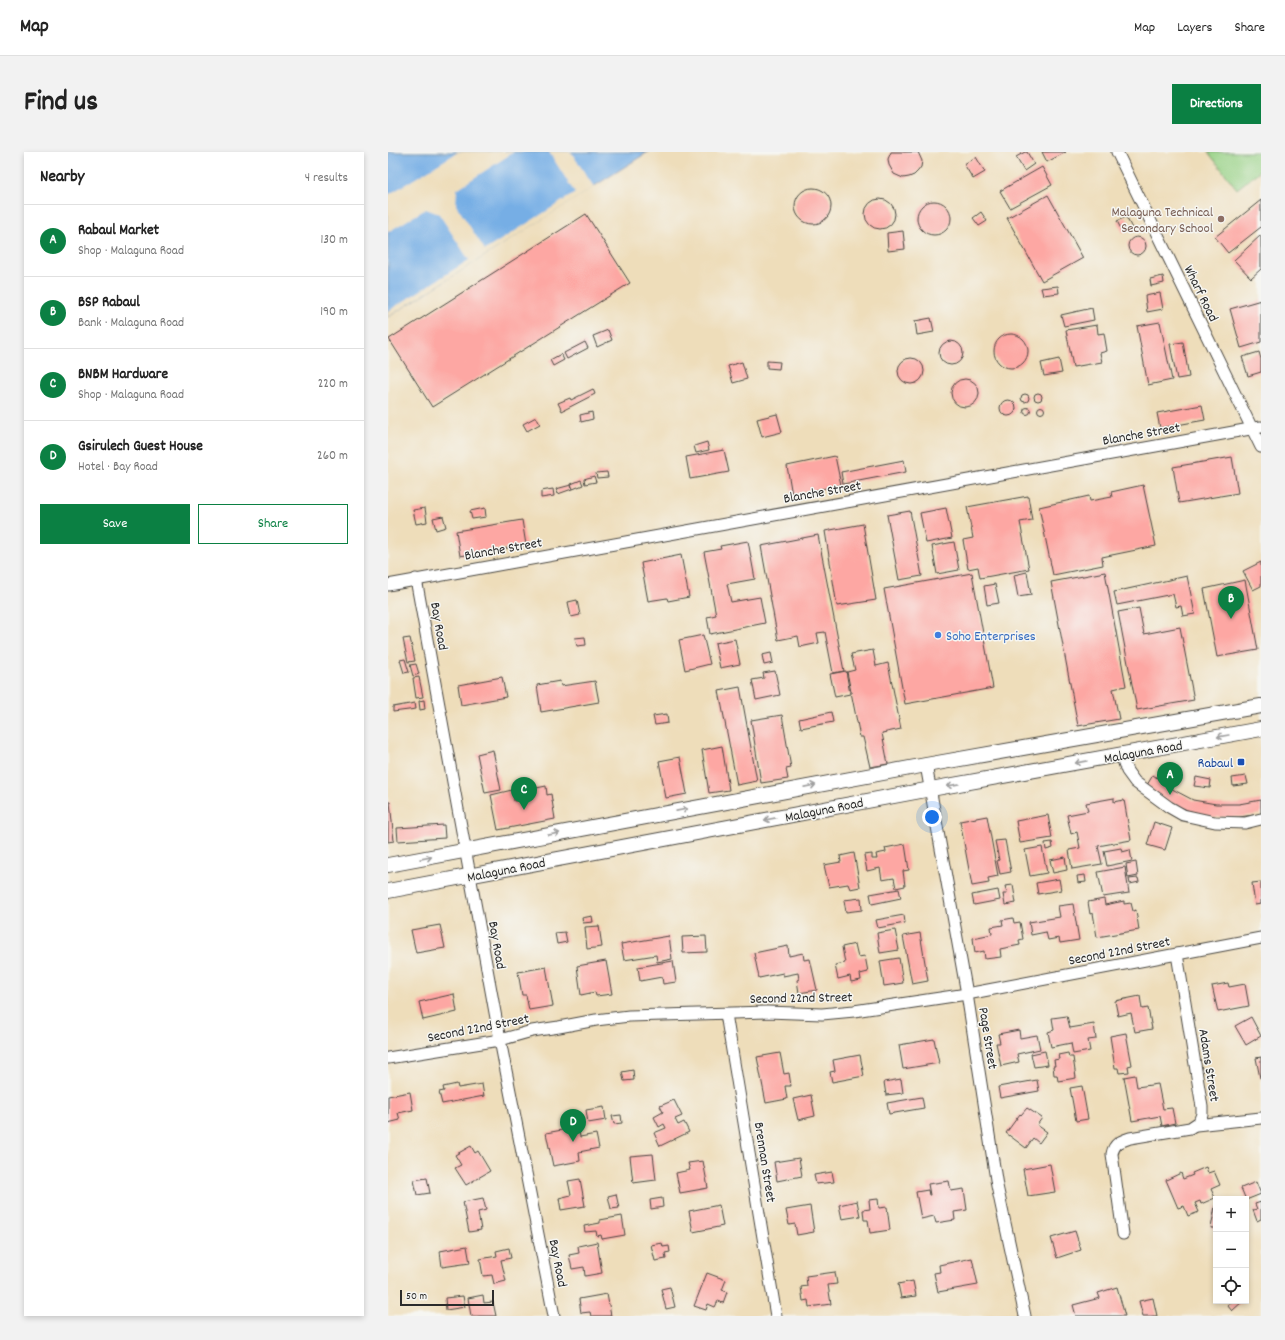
<!DOCTYPE html>
<meta charset="utf-8">
<style>
:root{--surface:#fff;--page:#f2f2f2;--text:#222;--muted:#767676;--line:#e0e0e0;--accent:#0b8043}
body{margin:0;font-family:Dekko,sans-serif;background:var(--page);color:var(--text)}
.controls{position:absolute;right:12px;bottom:12px;display:grid;overflow:hidden;border-radius:0px;box-shadow:0 2px 6px #0003}
.controls button{width:36px;height:36px;display:grid;place-items:center;padding:0;border:0;border-bottom:1px solid var(--line);background:var(--surface);color:var(--text);font:20px sans-serif}
.scale{position:absolute;left:12px;bottom:10px;width:94px;box-sizing:border-box;padding-left:4px;border:2px solid #2b2b2b;border-top:0;font-size:11px;line-height:14px;white-space:nowrap;color:#2b2b2b;-webkit-text-stroke:3px #f6f6f2;paint-order:stroke}
.you{position:absolute;left:544px;top:665px;width:14px;height:14px;margin:-10px;border:3px solid #fff;border-radius:50%;background:#1a73e8;box-shadow:0 0 0 6px #1a73e833}
.badge{display:grid;place-items:center;width:26px;height:26px;border-radius:50%;background:var(--accent);color:#fff;font-size:13px;font-weight:700}
.pin{position:absolute;translate:-50% -33px;filter:drop-shadow(0 1px 2px #0008)}
.pin::after{content:'';position:absolute;top:21px;width:14px;height:12px;background:inherit;clip-path:polygon(0 0,100% 0,50% 100%)}
.list{margin:0;padding:0;list-style:none}
h2{display:flex;justify-content:space-between;align-items:center;height:52px;margin:0;padding:0 16px;font-size:17px}
h2 small{font-size:13px;font-weight:400;color:var(--muted)}
.list li{display:grid;grid-template-columns:26px 1fr auto;gap:12px;align-items:center;box-sizing:border-box;height:72px;padding:0 16px;border-top:1px solid var(--line)}
.list b{display:block;font-size:15px;white-space:nowrap}
.list p{margin:0;font-size:13px;white-space:nowrap;color:var(--muted)}
.list em{font-size:13px;font-style:normal;color:var(--muted)}
.actions{display:flex;gap:8px;padding:12px 16px}
.actions a{flex:1;padding:9px 0;border:1px solid var(--accent);border-radius:0px;text-align:center;font-size:14px;color:var(--accent)}
.actions .main{background:var(--accent);color:#fff}
.icon{flex:none;width:22px;height:22px;fill:none;stroke:currentColor;stroke-width:2;stroke-linecap:round;stroke-linejoin:round}
.map{position:relative;flex:none;width:873px;height:1164px;overflow:hidden;border-radius:0px}
header{display:flex;align-items:center;gap:24px;box-sizing:border-box;height:56px;padding:0 20px;background:var(--surface);border-bottom:1px solid var(--line)}
header strong{font-size:19px}
nav{display:flex;gap:22px;margin-inline-start:auto;font-size:14px}
.intro{display:flex;align-items:center;justify-content:space-between;box-sizing:border-box;height:96px;padding:0 24px}
h1{margin:0;font-size:28px}
.button{padding:10px 18px;border-radius:0px;background:var(--accent);color:#fff;font-size:14px;font-weight:700}
main{display:flex;gap:24px;padding:0 24px}
aside{flex:1;background:var(--surface);border-radius:0px;box-shadow:0 2px 6px #0003}
.map>svg:first-child{display:block}
</style>
<header>
<strong>Map</strong>
<nav><a>Map</a><a>Layers</a><a>Share</a></nav>
</header>
<div class="intro"><h1>Find us</h1><a class="button">Directions</a></div>
<main>
<aside>
<h2>Nearby<small>4 results</small></h2>
<ul class="list">
<li><span class="badge">A</span><div><b>Rabaul Market</b><p>Shop · Malaguna Road</p></div><em>130 m</em></li>
<li><span class="badge">B</span><div><b>BSP Rabaul</b><p>Bank · Malaguna Road</p></div><em>190 m</em></li>
<li><span class="badge">C</span><div><b>BNBM Hardware</b><p>Shop · Malaguna Road</p></div><em>220 m</em></li>
<li><span class="badge">D</span><div><b>Gsirulech Guest House</b><p>Hotel · Bay Road</p></div><em>260 m</em></li>
</ul>
<div class="actions"><a class="main">Save</a><a>Share</a></div>
</aside>
<div class="map">
<svg width="873" height="1164" viewBox="0 0 873 1164">
<rect width="100%" height="100%" fill="#f6f6f2"/>
<filter id="ink" filterUnits="userSpaceOnUse"><feTurbulence type="fractalNoise" baseFrequency=".025" numOctaves="2"/><feDisplacementMap in="SourceGraphic" scale="8" xChannelSelector="R" yChannelSelector="G"/><feConvolveMatrix kernelMatrix="1 2 1 2 8 2 1 2 1" color-interpolation-filters="sRGB"/></filter>
<filter id="wash" filterUnits="userSpaceOnUse"><feTurbulence type="fractalNoise" baseFrequency=".012" numOctaves="4" result="noise"/><feDisplacementMap in="SourceGraphic" scale="16" xChannelSelector="R" yChannelSelector="G"/><feGaussianBlur stdDeviation="0.9" result="paint"/><feColorMatrix in="noise" values="0 0 0 0 0 0 0 0 0 0 0 0 0 0 0 0 0 1.4 0 .05"/><feComposite in="paint" operator="in"/></filter>
<g filter="url(#wash)">
<rect width="100%" height="100%" fill="#eeddba"/>
<polygon fill="#97d185" stroke="#617e58" points="820,0 873,0 873,18 849,37"/>
<polygon fill="#76aee5" stroke="#506c88" points="0,0 260,0 0,165"/>
<polygon fill="#eeddba" points="70,0 126,0 69,37 68,53 97,98 187,41 161,0 183,0 206,35 0,165 0,159 81,108 51,62 38,57 0,80 0,43"/>
<g id="blocks">
<g fill="#fda7a3">
<polygon points="503,0 530,0 534,9 533,15 530,19 526,23 521,25 515,26 506,22 501,13 500,7"/>
<polygon points="637,0 639,0 646,12 636,19 628,5"/>
<polygon points="654,0 678,0 659,10"/>
<polygon points="588,5 597,20 585,27 576,12"/>
<polygon points="654,15 664,33 622,56 612,39"/>
<circle cx="425" cy="54" r="18"/>
<polygon points="660,43 695,106 654,129 619,66"/>
<circle cx="492" cy="62" r="15"/>
<polygon points="873,48 873,75 840,101 827,85"/>
<circle cx="546" cy="66" r="17"/>
<polygon points="593,60 599,69 591,74 585,66"/>
<polygon points="198,62 242,131 44,255 1,187"/>
<polygon points="738,65 744,76 735,81 729,69"/>
<polygon points="515,79 517,97 500,99 499,81"/>
<polygon points="873,83 873,117 863,126 846,108"/>
<circle cx="749" cy="94" r="9"/>
<polygon points="775,124 776,131 763,134 762,127"/>
<polygon points="670,134 671,141 655,143 653,136"/>
<polygon points="772,141 775,157 759,160 757,144"/>
<polygon points="873,148 873,190 853,196 842,157"/>
<polygon points="704,156 706,168 676,174 673,163"/>
<polygon points="543,166 546,180 529,183 527,169"/>
<polygon points="772,170 784,228 760,233 749,174"/>
<polygon points="709,173 710,182 716,181 719,199 712,201 714,210 685,215 678,178"/>
<polygon points="220,178 224,188 209,195 205,184"/>
<circle cx="623" cy="199" r="17"/>
<circle cx="563" cy="201" r="12"/>
<polygon points="197,190 200,196 179,207 176,201"/>
<polygon points="795,190 801,225 789,227 782,192"/>
<polygon points="871,200 873,207 873,220 860,224 854,205"/>
<polygon points="173,202 176,208 165,214 162,208"/>
<circle cx="523" cy="219" r="13"/>
<polygon points="671,207 674,221 656,224 653,211"/>
<polygon points="379,209 392,210 391,217 379,216"/>
<polygon points="354,210 359,227 345,231 340,214"/>
<circle cx="577" cy="241" r="14"/>
<polygon points="205,237 207,242 174,259 170,251 182,246 183,248"/>
<circle cx="650" cy="245" r="4"/>
<circle cx="637" cy="246" r="4"/>
<circle cx="620" cy="256" r="8"/>
<polygon points="814,253 817,268 772,276 769,261"/>
<circle cx="653" cy="258" r="3.5"/>
<circle cx="639" cy="259" r="3.5"/>
<polygon points="204,260 205,267 193,270 192,263"/>
<polygon points="389,262 394,280 374,285 369,267"/>
<polygon points="148,265 152,272 139,279 135,272"/>
<polygon points="319,290 321,298 308,301 306,294"/>
<polygon points="336,298 341,320 302,327 298,305"/>
<polygon points="447,304 453,333 404,343 399,314"/>
<polygon points="844,305 850,341 791,351 785,315"/>
<polygon points="516,308 518,320 455,332 453,320"/>
<polygon points="219,320 220,325 209,326 208,321"/>
<polygon points="206,324 208,330 197,332 196,327"/>
<polygon points="193,328 195,333 185,337 183,332"/>
<polygon points="183,333 184,337 170,342 168,337"/>
<polygon points="755,333 768,394 714,405 715,413 665,423 651,355 701,344 702,349 724,345 723,340"/>
<polygon points="165,337 166,344 153,346 153,339"/>
<polygon points="640,344 644,368 632,370 641,417 592,426 590,415 580,417 575,388 585,386 579,355"/>
<polygon points="37,356 39,370 28,372 25,358"/>
<polygon points="97,356 98,365 84,367 82,359"/>
<polygon points="558,356 564,386 538,391 532,361"/>
<polygon points="522,359 534,424 511,428 499,363"/>
<polygon points="55,364 58,375 48,378 45,366"/>
<polygon points="134,368 138,393 72,404 68,379"/>
<polygon points="475,372 488,448 449,454 437,379"/>
<polygon points="430,383 456,519 445,521 437,480 429,481 431,491 412,495 410,484 390,488 373,394"/>
<polygon points="360,389 367,427 339,432 343,450 372,445 377,471 322,482 319,465 328,463 316,400 333,397 332,394"/>
<polygon points="566,390 571,418 549,422 544,394"/>
<polygon points="293,403 301,445 280,449 279,446 260,449 253,411"/>
<polygon points="873,410 873,434 865,438 855,419"/>
<polygon points="639,420 643,443 630,445 626,423"/>
<polygon points="717,420 738,534 725,537 731,567 690,574 663,430"/>
<polygon points="584,421 605,536 517,552 496,437"/>
<polygon points="799,424 807,462 795,464 793,454 788,455 785,442 729,453 726,440"/>
<polygon points="857,428 870,498 829,505 816,437"/>
<polygon points="607,432 611,451 599,453 596,434"/>
<polygon points="189,448 192,463 183,465 180,450"/>
<polygon points="751,456 756,482 792,475 806,548 749,558 730,460"/>
<polygon points="315,483 322,512 297,518 291,488"/>
<polygon points="197,485 198,493 189,494 187,486"/>
<polygon points="22,486 27,509 20,510 15,487"/>
<polygon points="347,487 352,512 332,516 327,491"/>
<polygon points="485,498 488,514 500,511 513,577 494,581 500,612 482,615 475,585 472,585 459,520 467,518 463,502"/>
<polygon points="383,501 385,511 376,513 374,503"/>
<polygon points="17,507 21,520 16,521 12,508"/>
<polygon points="28,512 31,522 25,524 22,513"/>
<polygon points="387,519 392,543 368,548 364,528 376,526 375,521"/>
<polygon points="458,519 462,542 447,545 442,522"/>
<polygon points="31,525 35,545 28,546 25,526"/>
<polygon points="114,525 118,545 73,553 70,533"/>
<polygon points="172,529 173,534 207,529 211,550 153,560 149,533"/>
<polygon points="352,535 369,629 349,633 331,539"/>
<polygon points="36,548 37,557 32,558 31,549"/>
<polygon points="27,551 28,557 5,560 5,555"/>
<polygon points="443,560 445,570 413,576 411,567"/>
<polygon points="279,562 280,571 267,573 265,564"/>
<polygon points="394,563 403,616 398,617 400,627 373,631 363,568"/>
<polygon points="334,594 341,638 321,641 314,598"/>
<polygon points="105,598 113,638 97,641 89,602"/>
<polygon points="292,605 299,642 278,646 271,609"/>
<polygon points="765,623 786,638 805,648 828,652 851,652 873,648 873,662 851,665 825,665 799,658 775,647 759,633"/>
<polygon points="858,624 860,632 845,634 844,626"/>
<polygon points="808,625 823,628 822,636 806,634"/>
<polygon points="158,634 159,643 163,642 167,667 110,678 103,643 124,638 126,649 138,647 137,643 145,641 144,637"/>
<polygon points="726,646 726,650 736,648 743,688 710,694 714,712 684,717 681,698 692,696 689,680 683,682 679,663 700,659 698,651"/>
<polygon points="0,650 2,650 6,689 0,690"/>
<polygon points="660,663 664,686 632,691 628,669"/>
<polygon points="599,664 610,724 600,726 601,731 584,734 572,669"/>
<polygon points="766,670 784,676 777,698 759,693"/>
<polygon points="56,673 57,686 10,689 9,676"/>
<polygon points="617,688 623,720 612,722 609,709 611,708 607,689"/>
<polygon points="664,690 665,696 658,698 657,691"/>
<polygon points="517,692 521,718 515,719 517,734 508,736 506,726 494,728 492,716 479,719 476,703 484,702 484,707 489,707 488,702 498,700 497,696"/>
<polygon points="654,695 659,721 642,724 637,698"/>
<polygon points="733,696 734,700 742,698 744,709 719,714 716,699"/>
<polygon points="466,701 472,735 462,737 460,732 441,735 436,713 453,710 452,704"/>
<polygon points="677,705 679,718 665,721 662,708"/>
<polygon points="748,710 750,724 740,726 738,712"/>
<polygon points="737,715 741,741 715,745 710,720"/>
<polygon points="697,723 698,730 690,731 689,724"/>
<polygon points="750,726 751,730 742,732 741,727"/>
<polygon points="671,727 673,738 650,742 648,731"/>
<polygon points="873,730 873,752 867,753 864,731"/>
<polygon points="625,733 628,751 617,753 615,742 619,742 617,734"/>
<polygon points="511,737 513,746 484,752 482,742"/>
<polygon points="610,738 612,748 586,753 584,743"/>
<polygon points="473,746 474,758 458,760 456,748"/>
<polygon points="716,747 717,753 736,749 736,752 743,751 745,759 748,758 751,778 709,785 705,761 702,762 700,750"/>
<polygon points="685,752 691,788 672,791 671,786 660,788 658,780 643,783 641,770 672,765 670,754"/>
<polygon points="516,763 517,771 490,776 488,768"/>
<polygon points="204,764 205,770 195,771 194,766"/>
<polygon points="625,766 626,771 632,770 635,787 631,788 632,793 612,797 613,805 597,807 596,799 587,801 585,786 604,782 603,775 615,773 614,768"/>
<polygon points="52,773 57,796 28,801 23,778"/>
<polygon points="211,774 214,795 199,797 197,775"/>
<polygon points="507,778 511,798 492,801 489,781"/>
<polygon points="177,780 179,790 169,792 167,781"/>
<polygon points="532,781 540,829 524,832 515,784"/>
<polygon points="281,784 284,807 269,810 268,803 236,808 233,792"/>
<polygon points="318,784 319,800 295,801 294,785"/>
<polygon points="467,792 470,805 477,804 480,820 472,822 473,828 463,830 462,824 450,827 447,813 457,811 454,795"/>
<polygon points="400,794 401,804 415,801 416,808 422,807 429,838 411,841 409,828 411,827 410,821 395,824 395,821 371,826 366,801"/>
<polygon points="511,806 515,831 496,834 492,809"/>
<polygon points="218,809 224,842 208,844 207,840 193,843 189,814"/>
<polygon points="285,809 288,830 275,832 274,825 252,829 250,815"/>
<polygon points="158,815 165,854 141,858 138,843 134,843 130,820"/>
<polygon points="840,831 841,835 857,832 861,854 830,860 824,834"/>
<polygon points="66,842 69,860 35,868 31,850"/>
<polygon points="752,844 754,857 760,856 764,877 747,880 743,861 730,864 727,849"/>
<polygon points="679,864 682,876 706,872 708,887 700,888 702,899 685,902 683,891 663,895 660,880 666,878 664,866"/>
<polygon points="863,865 873,884 858,893 847,874"/>
<polygon points="631,878 632,886 649,883 652,897 629,902 631,910 613,914 608,891 612,891 610,882"/>
<polygon points="738,881 744,913 740,914 741,920 731,921 730,916 727,916 722,884"/>
<polygon points="546,887 551,911 515,917 511,893"/>
<polygon points="657,899 660,913 646,915 643,902"/>
<polygon points="392,901 396,922 401,921 403,934 397,934 399,947 378,951 369,905"/>
<polygon points="680,901 681,905 685,905 688,926 670,929 669,923 666,923 665,914 667,914 666,908 671,907 670,903"/>
<polygon points="472,903 476,924 444,930 442,920 447,919 445,908"/>
<polygon points="873,905 873,926 872,926 868,906"/>
<polygon points="245,918 246,928 236,929 234,920"/>
<polygon points="747,923 749,935 770,932 775,957 784,956 787,971 774,974 772,964 744,969 736,925"/>
<polygon points="513,927 515,941 498,943 496,930"/>
<polygon points="649,928 651,939 612,946 610,935"/>
<polygon points="69,932 70,936 94,932 96,944 54,952 51,940 56,939 55,935"/>
<polygon points="694,934 700,967 688,969 682,936"/>
<polygon points="22,940 25,958 10,961 12,968 0,971 0,944"/>
<polygon points="423,943 427,964 410,968 405,947"/>
<polygon points="534,945 536,956 501,962 499,951"/>
<polygon points="286,948 294,964 287,967 290,973 296,970 301,980 272,994 266,981 278,976 276,972 271,975 266,965 275,960 272,954"/>
<polygon points="216,955 218,968 200,971 198,958"/>
<polygon points="639,956 654,966 649,973 659,980 651,991 645,986 638,996 618,981 632,962 633,963"/>
<polygon points="233,963 234,971 226,972 224,964"/>
<polygon points="190,975 192,985 208,982 211,996 191,1000 192,1009 165,1014 158,981"/>
<polygon points="83,994 87,1001 90,999 102,1019 78,1033 67,1016 73,1013 67,1003"/>
<polygon points="265,1002 268,1028 245,1031 242,1004"/>
<polygon points="411,1006 414,1024 389,1029 386,1010"/>
<polygon points="315,1009 320,1036 292,1041 288,1021 302,1018 300,1011"/>
<polygon points="662,1012 667,1040 640,1044 635,1017"/>
<polygon points="818,1015 820,1021 826,1019 832,1033 823,1037 827,1046 813,1052 812,1049 807,1051 811,1060 800,1064 796,1054 790,1056 778,1028 793,1021 795,1027 805,1023 804,1021"/>
<polygon points="444,1020 446,1030 428,1032 426,1023"/>
<polygon points="39,1026 42,1041 29,1043 26,1028"/>
<polygon points="192,1027 197,1054 173,1058 171,1046 183,1043 180,1029"/>
<polygon points="561,1029 563,1039 576,1037 579,1058 566,1060 567,1068 548,1071 546,1064 533,1067 528,1040 540,1038 541,1043 542,1043 540,1032"/>
<polygon points="868,1030 873,1042 858,1048 853,1036"/>
<polygon points="228,1042 231,1056 223,1057 220,1044"/>
<polygon points="95,1046 98,1058 90,1060 93,1078 81,1080 75,1050"/>
<polygon points="274,1046 275,1055 263,1057 262,1048"/>
<polygon points="490,1047 491,1056 499,1055 502,1078 482,1081 480,1068 476,1068 475,1058 482,1057 481,1048"/>
<polygon points="469,1049 472,1064 454,1067 451,1053"/>
<polygon points="873,1050 873,1067 869,1069 865,1058 869,1057 867,1052"/>
<polygon points="331,1053 335,1074 305,1080 301,1059"/>
<polygon points="422,1054 426,1080 409,1083 407,1072 401,1073 398,1058"/>
<polygon points="827,1054 828,1054 828,1076 823,1076"/>
<polygon points="234,1064 237,1083 214,1087 213,1083 209,1084 208,1079 197,1080 196,1074 212,1071 212,1068"/>
<polygon points="687,1079 693,1098 669,1106 663,1086"/>
<polygon points="209,1090 214,1121 197,1124 196,1115 184,1117 181,1103 191,1101 190,1094"/>
<polygon points="274,1091 275,1095 281,1094 282,1100 277,1101 278,1107 267,1109 263,1093"/>
<polygon points="79,1094 82,1111 54,1115 52,1099"/>
<polygon points="121,1096 123,1106 113,1108 118,1129 106,1132 104,1123 95,1124 92,1107 109,1104 108,1099"/>
<polygon points="584,1106 590,1133 550,1140 546,1121 552,1120 551,1113"/>
<polygon points="447,1120 449,1132 440,1133 443,1152 421,1155 420,1148 415,1149 413,1135 419,1134 418,1124"/>
<polygon points="319,1121 338,1128 334,1138 339,1140 335,1151 330,1149 327,1155 320,1152 318,1158 306,1154"/>
<polygon points="525,1129 528,1144 513,1146 510,1132"/>
<polygon points="282,1135 287,1155 278,1157 273,1137"/>
<polygon points="729,1135 737,1164 688,1164 685,1153 712,1146 710,1141"/>
<polygon points="219,1142 223,1164 203,1164 202,1160 193,1161 191,1147"/>
<polygon points="95,1143 96,1151 105,1150 108,1164 83,1164 80,1146"/>
<polygon points="75,1144 77,1155 58,1158 57,1146"/>
<polygon points="765,1146 769,1164 755,1164 751,1149"/>
<polygon points="845,1149 855,1149 844,1159 839,1153"/>
</g>
</g>
</g>
<g filter="url(#ink)">
<use href="#blocks" fill-opacity="0" stroke="#484640" stroke-width="1"/>
<g fill="none" stroke-linecap="round" stroke-linejoin="round">
<defs>
<g id="minor">
<polyline points="729,0 873,295"/>
<polyline points="28,427 112,888 166,1164"/>
<polyline points="0,433 873,275"/>
<polyline points="733,603 739,619 747,630 781,655 795,663 827,670 857,671 873,667"/>
<polyline points="538,613 579,842 609,1034 637,1164"/>
<polyline points="338,862 388,1164"/>
<polyline points="0,906 112,888 144,879 171,875 208,868 241,864 379,860 434,862 466,859 579,842 873,786"/>
<polyline points="808,973 873,966"/>
<path d="M735,1082L724,1002C726,991 733,989 742,986L802,976L811,970L814,962V955L789,802"/>
</g>
<g id="tertiary">
<polyline points="0,713 538,613 873,554"/>
<polyline points="0,739 543,637 873,577"/>
</g>
</defs>
<use href="#minor" stroke="#484640" stroke-width="13"/>
<use href="#tertiary" stroke="#484640" stroke-width="16"/>
<use href="#minor" stroke="#fff" stroke-width="11"/>
<use href="#tertiary" stroke="#fff" stroke-width="14"/>
</g>
<defs><path id="oneway-shaft" d="M-6 0H5M1.5-3L5.5 0L1.5 3" fill="none" stroke-width="1.6" stroke-linecap="round" stroke-linejoin="round"/></defs>
<g stroke="#a0a0a0">
<use href="#oneway-shaft" transform="translate(835 584) rotate(170)"/>
<use href="#oneway-shaft" transform="translate(693 610) rotate(170)"/>
<use href="#oneway-shaft" transform="translate(565 633) rotate(170)"/>
<use href="#oneway-shaft" transform="translate(422 634) rotate(-11)"/>
<use href="#oneway-shaft" transform="translate(294 658) rotate(-11)"/>
<use href="#oneway-shaft" transform="translate(382 667) rotate(169)"/>
<use href="#oneway-shaft" transform="translate(166 682) rotate(-11)"/>
<use href="#oneway-shaft" transform="translate(38 706) rotate(-11)"/>
</g>
</g>
<circle fill="#8d6e63" stroke="#f6f6f2" stroke-width="1.5" cx="833" cy="67" r="4"/>
<circle fill="#3f7fe0" stroke="#f6f6f2" stroke-width="1.5" cx="550" cy="483" r="4"/>
<rect fill="#1a4fb4" stroke="#f6f6f2" stroke-width="1.5" x="849" y="606" width="8" height="8" rx="2"/>
<g text-anchor="middle" stroke-width="3" stroke-linejoin="round" paint-order="stroke">
<g font-size="14" fill="#785e54" stroke="#f6f6f2" text-anchor="end">
<text x="825" y="64">Malaguna Technical<tspan x="825" dy="16">Secondary School</tspan></text>
</g>
<g font-size="14" fill="#2b2b2b" stroke="#f6f6f2">
<text transform="translate(814 141) rotate(64)" y="5">Wharf Road</text>
<text transform="translate(753 281) rotate(-10)" y="5">Blanche Street</text>
<text transform="translate(434 339) rotate(-10)" y="5">Blanche Street</text>
<text transform="translate(115 396) rotate(-10)" y="5">Blanche Street</text>
<text transform="translate(52 474) rotate(80)" y="5">Bay Road</text>
<text transform="translate(755 599) rotate(-10)" y="5">Malaguna Road</text>
<text transform="translate(436 657) rotate(-11)" y="5">Malaguna Road</text>
<text transform="translate(118 717) rotate(-11)" y="5">Malaguna Road</text>
<text transform="translate(110 793) rotate(80)" y="5">Bay Road</text>
<text transform="translate(731 798) rotate(-11)" y="5">Second 22nd Street</text>
<text transform="translate(413 845) rotate(-1)" y="5">Second 22nd Street</text>
<text transform="translate(90 875) rotate(-11)" y="5">Second 22nd Street</text>
<text transform="translate(601 886) rotate(81)" y="5">Page Street</text>
<text transform="translate(822 913) rotate(81)" y="5">Adams Street</text>
<text transform="translate(378 1010) rotate(81)" y="5">Brennan Street</text>
<text transform="translate(171 1111) rotate(79)" y="5">Bay Road</text>
</g>
<g font-size="14" fill="#366cbe" stroke="#f6f6f2" text-anchor="start">
<text x="558" y="488">Soho Enterprises</text>
</g>
<g font-size="14" fill="#164399" stroke="#f6f6f2" text-anchor="end">
<text x="845" y="615">Rabaul</text>
</g>
</g>
</svg>
<div class="controls">
<button>+</button>
<button>−</button>
<button><svg class="icon" aria-label="locate" viewBox="0 0 24 24"><circle cx="12" cy="12" r="6"/><path d="M12 2v4M12 18v4M2 12h4M18 12h4"/></svg></button>
</div>
<div class="scale">50 m</div>
<div class="you"></div>
<div class="pin badge" style="left:782px;top:643px">A</div>
<div class="pin badge" style="left:843px;top:467px">B</div>
<div class="pin badge" style="left:136px;top:658px">C</div>
<div class="pin badge" style="left:185px;top:990px">D</div>
</div>
</main>
